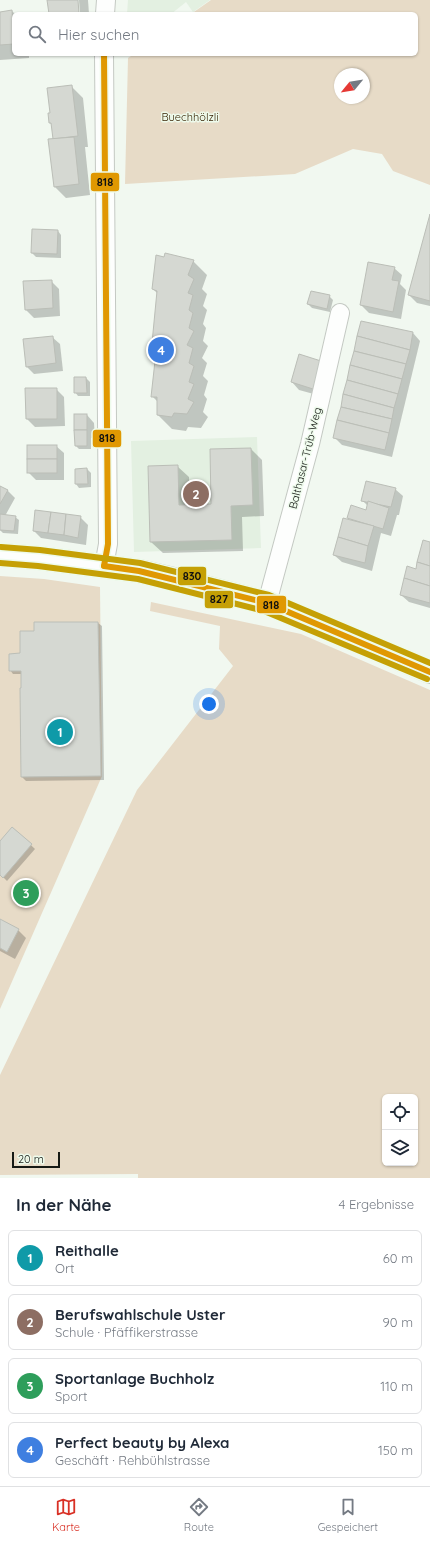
<!DOCTYPE html>
<html lang="de">
<meta charset="utf-8">
<style>
:root{--surface:#fff;--page:#f6f6f7;--text:#1f2937;--muted:#747a83;--line:#e0e1e3;--accent:#d93025}
body{margin:0;font-family:Quicksand,sans-serif;background:var(--page);color:var(--text)}
.controls{position:absolute;right:12px;bottom:12px;display:grid;overflow:hidden;border-radius:6px;box-shadow:0 1px 3px #0004}
.controls button{width:36px;height:36px;display:grid;place-items:center;padding:0;border:0;border-bottom:1px solid var(--line);background:var(--surface);color:var(--text);font:20px sans-serif}
.compass{position:absolute;left:334px;top:68px;width:36px;height:36px;border-radius:50%;background:var(--surface);box-shadow:0 1px 3px #0004;rotate:240deg}
.scale{position:absolute;left:12px;bottom:10px;width:48px;box-sizing:border-box;padding-left:4px;border:2px solid #161a15;border-top:0;font-size:11px;line-height:14px;white-space:nowrap;color:#161a15;-webkit-text-stroke:3px #eefbec;paint-order:stroke}
.you{position:absolute;left:209px;top:704px;width:14px;height:14px;margin:-10px;border:3px solid #fff;border-radius:50%;background:#1a73e8;box-shadow:0 0 0 6px #1a73e833}
.badge{display:grid;place-items:center;width:26px;height:26px;border-radius:50%;background:var(--accent);color:#fff;font-size:13px;font-weight:700}
.pin{position:absolute;translate:-50% -50%;border:2px solid #fff;box-shadow:0 1px 4px #0006}
.list{margin:0;padding:0;list-style:none}
h2{display:flex;justify-content:space-between;align-items:center;height:52px;margin:0;padding:0 16px;font-size:17px}
h2 small{font-size:13px;font-weight:400;color:var(--muted)}
.list li{display:grid;grid-template-columns:26px 1fr auto;gap:12px;align-items:center;box-sizing:border-box;height:56px;margin:0 8px 8px;padding:0 8px;border:1px solid var(--line);border-radius:6px}
.list b{display:block;font-size:15px;white-space:nowrap}
.list p{margin:0;font-size:13px;white-space:nowrap;color:var(--muted)}
.list em{font-size:13px;font-style:normal;color:var(--muted)}
.icon{flex:none;width:22px;height:22px;fill:none;stroke:currentColor;stroke-width:2;stroke-linecap:round;stroke-linejoin:round}
.map{position:relative;flex:none;width:430px;height:1178px;overflow:hidden}
.search{position:absolute;background:var(--surface);box-shadow:0 1px 3px #0004;left:12px;right:12px;top:12px;height:44px;display:flex;align-items:center;gap:10px;box-sizing:border-box;padding:0 14px;border-radius:6px;color:var(--muted);font-size:15px}
.sheet{height:308px;background:var(--surface)}
nav{display:flex;justify-content:space-around;align-items:center;box-sizing:border-box;height:56px;border-top:1px solid var(--line);background:var(--surface);font-size:11px;color:var(--muted)}
nav a{display:grid;justify-items:center;gap:2px}
nav .on{color:var(--accent)}
.map>svg:first-child{display:block}
</style>
<div class="map">
<svg width="430" height="1178" viewBox="0 0 430 1178">
<rect width="100%" height="100%" fill="#f1f8f0"/>
<g fill="#e3f0e1">
<polygon points="128,0 210,0 193,12 186,2 171,14 127,14"/>
<polygon points="257,437 261,548 134,552 131,441"/>
</g>
<g fill="#e7dbc7" fill-rule="evenodd">
<path d="M211,0H430V185L393,171L382,154L353,149L295,174L125,184L128,58L134,54H416V14H191ZM340,74H364V98H340Z"/>
<polygon points="0,576 44,579 100,587 102,776 0,1009"/>
<path d="M151,602L301,634L430,690V1178H138V1174L0,1175V1075L137,790L233,666L219,649L220,626L150,611ZM385,1097H415V1163H385Z"/>
</g>
<g fill="#0003">
<polygon points="79,0 88,0 89,14 80,14"/>
<polygon points="12,11 15,14 14,54 29,54 29,58 0,60 0,12"/>
<polygon points="71,86 83,98 88,147 85,147 90,195 66,198 55,187 54,140 53,126 50,123 51,113"/>
<polygon points="430,218 430,306 417,303 409,295"/>
<polygon points="58,231 61,235 61,258 36,257 32,253"/>
<polygon points="193,261 207,275 202,289 207,294 203,306 207,310 203,324 206,328 203,341 208,346 202,358 207,363 203,376 208,381 204,395 207,399 203,412 208,417 201,428 188,427 186,431 172,429 158,415 158,402 152,396 157,347 153,342 158,294 153,289"/>
<polygon points="394,268 402,275 400,284 406,290 401,319 369,313 361,305"/>
<polygon points="51,281 59,289 60,316 34,318 26,310"/>
<polygon points="329,296 333,300 330,312 312,308 308,304"/>
<polygon points="413,333 420,341 392,457 342,445 334,437"/>
<polygon points="52,337 60,344 63,371 34,374 27,367"/>
<polygon points="321,362 321,396 299,390 292,382"/>
<polygon points="86,378 90,382 90,396 78,396 75,392"/>
<polygon points="56,389 64,397 65,426 35,427 27,419"/>
<polygon points="87,415 94,423 95,438 91,438 91,449 79,449 76,446"/>
<polygon points="56,446 64,453 64,480 36,480 28,472"/>
<polygon points="251,449 262,460 264,516 242,517 243,551 163,553 151,542 177,466 189,477 190,506 212,505 211,450"/>
<polygon points="87,469 91,473 91,487 79,488 76,484"/>
<polygon points="0,487 7,490 15,498 5,516 15,517 19,520 18,534 3,533 0,530"/>
<polygon points="395,489 403,496 399,515 397,515 391,536 381,533 372,571 342,562 334,555 352,521 348,517 366,511 368,506 362,500"/>
<polygon points="80,517 88,525 86,545 41,538 34,531"/>
<polygon points="430,543 430,608 409,602 401,595 416,570"/>
<polygon points="98,623 102,626 104,780 26,781 22,777 22,674 13,674 10,670 35,632"/>
<polygon points="13,828 35,849 7,881 0,874 0,843"/>
<polygon points="0,920 18,930 26,938 15,959 0,951"/>
</g>
<g fill="#d5d8d2" stroke="#bbbeb7">
<polygon points="47,0 78,0 79,14 49,14"/>
<polygon points="12,10 14,44 0,45 0,12"/>
<polygon points="72,85 78,136 53,139 51,123 49,123 48,113 50,113 47,88"/>
<polygon points="74,137 79,184 54,187 48,139"/>
<polygon points="430,214 430,301 408,295"/>
<polygon points="32,229 58,230 57,254 31,253"/>
<polygon points="165,253 194,260 188,275 194,279 188,293 193,295 189,310 193,313 189,328 194,331 187,345 193,348 189,363 194,366 189,382 194,384 188,399 194,402 187,414 174,413 172,417 157,415 157,397 151,397 157,343 152,343 157,291 152,289 156,255 164,257"/>
<polygon points="368,262 395,267 392,280 399,281 393,312 360,305"/>
<polygon points="52,280 53,308 25,310 23,281"/>
<polygon points="311,291 330,295 327,309 307,304"/>
<polygon points="361,321 413,332 410,350 357,336"/>
<polygon points="53,336 56,363 26,367 23,339"/>
<polygon points="357,336 410,350 406,364 354,351"/>
<polygon points="354,351 406,364 402,379 350,365"/>
<polygon points="299,354 321,361 313,389 291,382"/>
<polygon points="350,365 402,379 398,394 347,380"/>
<polygon points="74,377 86,377 87,393 74,393"/>
<polygon points="347,380 398,394 394,408 343,394"/>
<polygon points="25,388 57,388 57,419 26,419"/>
<polygon points="343,394 394,408 392,419 341,407"/>
<polygon points="341,407 392,419 389,433 337,420"/>
<rect x="74" y="414" width="13" height="16"/>
<polygon points="337,420 389,433 385,450 333,438"/>
<polygon points="74,430 87,430 87,446 75,446"/>
<rect x="27" y="445" width="30" height="14"/>
<polygon points="251,448 253,505 231,506 232,540 150,542 148,466 178,465 179,505 211,504 210,449"/>
<rect x="27" y="459" width="30" height="14"/>
<polygon points="87,468 88,484 75,484 75,469"/>
<polygon points="366,481 396,488 391,507 361,501"/>
<polygon points="0,486 8,490 0,504"/>
<polygon points="368,501 389,508 383,529 347,518 351,505 366,510"/>
<polygon points="35,510 51,512 48,533 33,531"/>
<polygon points="51,512 66,514 64,535 48,533"/>
<polygon points="0,514 16,516 14,531 0,530"/>
<polygon points="66,514 81,516 78,538 64,535"/>
<polygon points="343,518 374,526 368,546 338,537"/>
<polygon points="338,537 368,546 365,563 333,555"/>
<polygon points="423,540 430,542 430,566 417,562"/>
<polygon points="417,562 430,566 430,586 404,578 407,566 416,569"/>
<polygon points="404,578 430,586 430,603 400,595"/>
<polygon points="34,622 98,622 101,776 21,777 20,688 21,688 21,671 9,671 9,654 20,653 20,631 34,631"/>
<polygon points="12,827 32,844 3,878 0,875 0,841"/>
<polygon points="0,919 19,929 7,952 0,948"/>
</g>
<g fill="none" stroke-linecap="round" stroke-linejoin="round">
<defs>
<g id="minor">
<polyline points="105,14 106,0"/>
<polyline points="104,566 108,544 104,54"/>
<polyline points="267,603 310,444 340,313"/>
</g>
<polyline id="major" points="0,555 39,558 139,571 178,580 267,603 430,672"/>
</defs>
<use href="#minor" stroke="#c4c9c3" stroke-width="20"/>
<use href="#major" stroke="#c4c9c3" stroke-width="24"/>
<use href="#minor" stroke="#fdfefd" stroke-width="18"/>
<use href="#major" stroke="#fdfefd" stroke-width="22"/>
<defs>
<g id="bus-1">
<polyline points="104,54 108,544 104,566"/>
<polyline points="104,566 139,571 267,603 430,672"/>
</g>
<polyline id="bus-2" points="0,563 38,566 138,579 264,611 427,679"/>
<polyline id="bus-3" points="1,547 40,550 140,563 269,595 430,663"/>
</defs>
<use href="#bus-1" stroke="#eefbec" stroke-width="9"/>
<use href="#bus-2" stroke="#eefbec" stroke-width="9"/>
<use href="#bus-3" stroke="#eefbec" stroke-width="9"/>
<use href="#bus-1" stroke="#e09802" stroke-width="6"/>
<use href="#bus-2" stroke="#c5a005" stroke-width="6"/>
<use href="#bus-3" stroke="#c5a005" stroke-width="6"/>
</g>
<g text-anchor="middle" stroke-width="3" stroke-linejoin="round" paint-order="stroke">
<g font-size="11" fill="#3b2607" stroke="#eefbec">
<text x="190" y="121">Buechhölzli</text>
</g>
<g font-size="11" fill="#161a15" stroke="#eefbec">
<text transform="translate(305 458) rotate(-76)" y="4">Balthasar-Trüb-Weg</text>
</g>
</g>
<g stroke="#eefbec" stroke-width="1.5">
<rect x="90" y="172" width="30" height="20" rx="4" fill="#e09802"/>
<rect x="92" y="429" width="30" height="19" rx="4" fill="#e09802"/>
<rect x="177" y="566" width="30" height="20" rx="4" fill="#c5a005"/>
<rect x="204" y="590" width="30" height="19" rx="4" fill="#c5a005"/>
<rect x="256" y="595" width="31" height="19" rx="4" fill="#e09802"/>
</g>
<g font-size="11" text-anchor="middle" font-weight="bold" fill="#111">
<text x="105" y="186">818</text>
<text x="107" y="442">818</text>
<text x="192" y="580">830</text>
<text x="219" y="603">827</text>
<text x="271" y="609">818</text>
</g>
</svg>
<div class="controls">
<button><svg class="icon" aria-label="locate" viewBox="0 0 24 24"><circle cx="12" cy="12" r="6"/><path d="M12 2v4M12 18v4M2 12h4M18 12h4"/></svg></button>
<button><svg class="icon" aria-label="layers" viewBox="0 0 24 24"><path d="M12 4l9 5-9 5-9-5zM3 14l9 5 9-5"/></svg></button>
</div>
<svg class="compass" viewBox="-18 -18 36 36"><path d="M0-13l5 13h-10z" fill="#e53935"/><path d="M0 13l5-13h-10z" fill="#747a83"/></svg>
<div class="scale">20 m</div>
<div class="you"></div>
<div class="pin badge" style="left:60px;top:732px;background:#0f9aa8">1</div>
<div class="pin badge" style="left:196px;top:494px;background:#8d6e63">2</div>
<div class="pin badge" style="left:26px;top:893px;background:#2e9e5b">3</div>
<div class="pin badge" style="left:161px;top:350px;background:#3f7fe0">4</div>
<div class="search"><svg class="icon" aria-label="search" viewBox="0 0 24 24"><circle cx="10" cy="10" r="6"/><path d="M15 15l6 6"/></svg>Hier suchen</div>
</div>
<section class="sheet">
<h2>In der Nähe<small>4 Ergebnisse</small></h2>
<ul class="list">
<li><span class="badge" style="background:#0f9aa8">1</span><div><b>Reithalle</b><p>Ort</p></div><em>60 m</em></li>
<li><span class="badge" style="background:#8d6e63">2</span><div><b>Berufswahlschule Uster</b><p>Schule · Pfäffikerstrasse</p></div><em>90 m</em></li>
<li><span class="badge" style="background:#2e9e5b">3</span><div><b>Sportanlage Buchholz</b><p>Sport</p></div><em>110 m</em></li>
<li><span class="badge" style="background:#3f7fe0">4</span><div><b>Perfect beauty by Alexa</b><p>Geschäft · Rehbühlstrasse</p></div><em>150 m</em></li>
</ul>
</section>
<nav>
<a class="on"><svg class="icon" aria-label="map" viewBox="0 0 24 24"><path d="M3 6l6-2 6 2 6-2v14l-6 2-6-2-6 2zM9 4v14M15 6v14"/></svg>Karte</a>
<a><svg class="icon" aria-label="directions" viewBox="0 0 24 24"><path d="M12 3l9 9-9 9-9-9zM9 14v-3h6M13 9l2 2-2 2"/></svg>Route</a>
<a><svg class="icon" aria-label="saved" viewBox="0 0 24 24"><path d="M7 4h10v16l-5-4-5 4z"/></svg>Gespeichert</a>
</nav>
